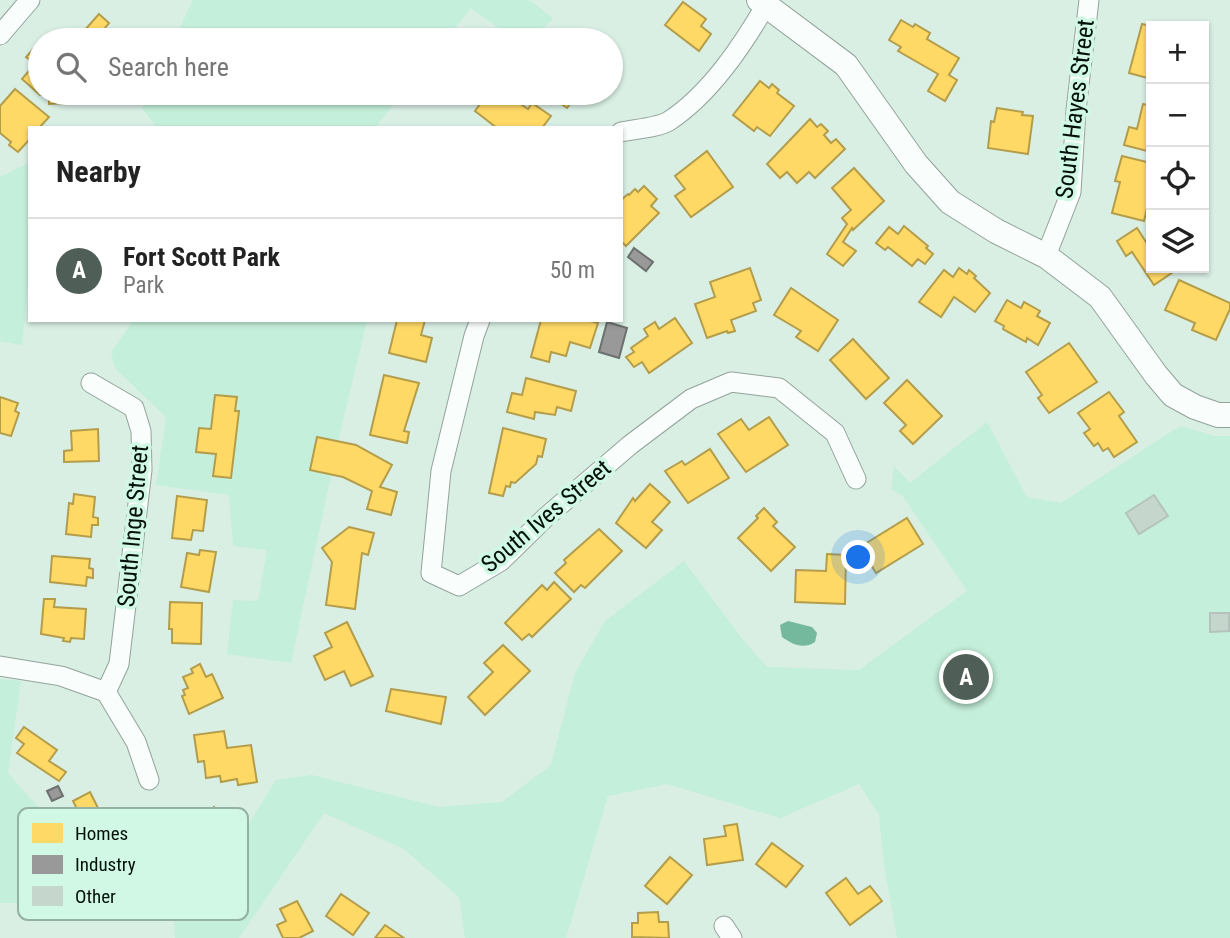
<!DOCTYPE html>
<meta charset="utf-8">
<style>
:root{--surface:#fff;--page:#f6f6f6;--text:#222;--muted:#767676;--line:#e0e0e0;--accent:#4f5e56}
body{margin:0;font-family:"Roboto Condensed",sans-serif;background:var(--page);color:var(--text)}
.controls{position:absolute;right:21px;top:21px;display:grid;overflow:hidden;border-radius:0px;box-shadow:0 2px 5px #0004}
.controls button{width:63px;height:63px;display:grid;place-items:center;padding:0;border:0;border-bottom:2px solid var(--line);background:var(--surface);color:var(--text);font:35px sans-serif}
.you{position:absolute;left:859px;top:558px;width:24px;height:24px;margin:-18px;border:5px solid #fff;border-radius:50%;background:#1a73e8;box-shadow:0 0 0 10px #1a73e833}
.badge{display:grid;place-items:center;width:46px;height:46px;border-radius:50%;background:var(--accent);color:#fff;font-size:23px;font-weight:700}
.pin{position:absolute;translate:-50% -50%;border:4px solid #fff;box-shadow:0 2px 7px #0006}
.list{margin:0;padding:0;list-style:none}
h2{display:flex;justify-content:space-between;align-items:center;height:91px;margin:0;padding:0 28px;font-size:30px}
h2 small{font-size:23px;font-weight:400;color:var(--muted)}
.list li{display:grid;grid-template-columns:46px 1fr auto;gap:21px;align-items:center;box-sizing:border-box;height:105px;padding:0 28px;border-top:2px solid var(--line)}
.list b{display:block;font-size:26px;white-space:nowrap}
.list p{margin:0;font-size:23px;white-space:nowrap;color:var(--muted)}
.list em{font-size:23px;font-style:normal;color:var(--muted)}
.icon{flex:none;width:38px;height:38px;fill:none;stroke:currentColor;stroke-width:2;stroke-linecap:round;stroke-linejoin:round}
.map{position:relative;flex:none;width:1230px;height:938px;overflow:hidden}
.search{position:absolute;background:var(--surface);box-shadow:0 2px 5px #0004;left:28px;top:28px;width:595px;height:77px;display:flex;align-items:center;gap:18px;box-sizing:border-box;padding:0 24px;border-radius:38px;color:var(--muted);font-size:26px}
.panel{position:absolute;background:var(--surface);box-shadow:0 2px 5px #0004;left:28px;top:126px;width:595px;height:196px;border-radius:0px}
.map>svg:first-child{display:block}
</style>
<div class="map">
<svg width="1230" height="938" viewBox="0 0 1230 938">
<rect width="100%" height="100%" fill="#d9efe4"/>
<g fill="#c4efda">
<polygon points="193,0 529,0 553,18 532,40 515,40 471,8 445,40 174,40"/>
<polygon points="150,93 403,93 375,128 157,128 142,108"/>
<polygon points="30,162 30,262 22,345 0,341 0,177"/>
<polygon points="134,320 367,320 341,429 291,663 227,654 233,600 258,601 267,550 233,546 229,495 156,485 166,417 115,368 111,352"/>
<polygon points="987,422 1027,497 1061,503 1180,426 1215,436 1230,436 1230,938 897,938 883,859 879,815 859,784 780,818 667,784 608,796 566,938 465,938 459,897 404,849 324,813 239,938 175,938 173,903 0,903 0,679 21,681 8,773 88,864 150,812 189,866 219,871 276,780 312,775 439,807 502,802 551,765 575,673 605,621 684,561 744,641 767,667 859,670 967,591 902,495 891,490 894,466 910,483"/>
</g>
<path fill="#74b89d" d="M788,621L812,627L817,633L815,642C803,650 792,644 782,637L780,625Z"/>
<g fill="#ffd966" stroke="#b49d4a" stroke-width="2">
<polygon points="683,2 706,19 701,26 711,34 699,51 665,25"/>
<polygon points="99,14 109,23 105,28 122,40 76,40"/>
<polygon points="901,20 913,27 915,24 930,33 927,39 959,58 949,75 957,80 945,101 928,91 938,74 898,51 901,47 889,40"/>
<polygon points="1142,24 1151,26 1151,79 1129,73"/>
<polygon points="36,46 40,49 40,93 64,93 65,103 49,104 49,94 40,95 22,79 35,64 26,57"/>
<polygon points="760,81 769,88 772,84 779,90 777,93 794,106 770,136 757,127 754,131 733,115"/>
<polygon points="15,89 49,117 39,128 30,128 30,139 18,152 9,145 11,142 0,133 0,106"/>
<polygon points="488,93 505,93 528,109 532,103 551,116 542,128 497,128 475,111"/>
<polygon points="545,93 578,93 567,108"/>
<polygon points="1143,104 1151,106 1151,152 1124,145 1129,127 1137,129"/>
<polygon points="997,108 1023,112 1022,115 1033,116 1028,154 988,148 991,121 994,122"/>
<polygon points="810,119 817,127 821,124 828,131 824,135 831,143 836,139 845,149 815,178 809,172 797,183 787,172 780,178 767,164"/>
<polygon points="707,151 733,187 691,217 675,196 685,189 675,176"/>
<polygon points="1122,156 1151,163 1151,201 1149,200 1144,221 1112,213 1120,182 1115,181"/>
<polygon points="854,168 884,201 853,230 852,228 843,242 856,251 843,266 827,254 847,224 842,218 851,210 832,188"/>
<polygon points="644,186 657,199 651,206 659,213 626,246 621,241 621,200 628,194 629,195 635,189 638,192"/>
<polygon points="904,226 928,246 926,248 933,254 925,264 918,259 912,266 888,247 885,250 876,243 889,227 898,234"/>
<polygon points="1137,228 1146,242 1151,238 1151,268 1179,268 1154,285 1132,252 1126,256 1117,241"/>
<polygon points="750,268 761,300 753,303 756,311 731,320 735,331 728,333 727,331 707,338 695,304 715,297 710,282"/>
<polygon points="959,268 967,274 969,270 976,276 974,278 990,293 975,312 954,297 941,317 919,302 944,270 953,277"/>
<polygon points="1179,280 1230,303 1230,309 1216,340 1192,330 1195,323 1165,310"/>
<polygon points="791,288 838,320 818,351 796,337 801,331 774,315"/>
<polygon points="1007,300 1021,308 1024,302 1040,311 1037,316 1050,323 1038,345 1027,338 1026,342 1003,329 1004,326 995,321"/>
<polygon points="675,318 692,343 649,373 642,362 634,367 626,357 634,352 631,348 648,336 644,329 655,322 659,329"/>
<polygon points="397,320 425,320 421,335 432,338 426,362 389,353"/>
<polygon points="541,320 587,320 598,323 590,348 570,342 566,356 551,352 549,362 531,357"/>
<polygon points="853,339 889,378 866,399 830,360"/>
<polygon points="1069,343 1097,382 1049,413 1038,398 1042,395 1026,372"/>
<polygon points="384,375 419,383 404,431 409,432 407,443 370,435"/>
<polygon points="526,378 576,391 571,411 557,407 555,415 535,412 534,419 507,412 512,393 522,395"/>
<polygon points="907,380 942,416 913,444 900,431 906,425 884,403"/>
<polygon points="1109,392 1124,412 1119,416 1137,442 1114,457 1108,448 1103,451 1098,443 1094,446 1084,433 1090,429 1078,413"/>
<polygon points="215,395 237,397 235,411 239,411 231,478 213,476 216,454 196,452 199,428 211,429"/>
<polygon points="0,397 18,403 15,411 19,413 11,436 0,433"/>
<polygon points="769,417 788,445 746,472 718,434 741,419 749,430"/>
<polygon points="503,428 546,439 542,457 538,456 536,464 515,483 511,482 510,487 506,486 503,496 489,493"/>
<polygon points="98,429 99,461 64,462 64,451 72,450 71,431"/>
<polygon points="317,437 356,445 392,465 380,487 397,492 391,515 367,509 372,491 343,477 310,470"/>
<polygon points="710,449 729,478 688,503 665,471 682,461 685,465"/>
<polygon points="650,484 670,502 652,522 662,530 646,548 616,523 633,498 635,501"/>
<polygon points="74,494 95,497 93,517 98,518 98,525 92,525 91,537 66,534 69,503 73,504"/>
<polygon points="177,496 207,500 203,531 193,530 191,540 172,538"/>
<polygon points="764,508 777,522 773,526 795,547 771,571 738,538 758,518 756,516"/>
<polygon points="907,518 923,544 876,573 860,547"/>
<polygon points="349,527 374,533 368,555 362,553 355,609 326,605 332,562 322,548"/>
<polygon points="599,529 622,551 585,588 581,585 574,592 555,573 566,563 564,560"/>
<polygon points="200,550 216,552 209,592 181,587 187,553 199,555"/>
<polygon points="827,554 846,555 845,604 795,602 796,570 826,571"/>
<polygon points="52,556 90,559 89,568 93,569 93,578 87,577 86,586 50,582"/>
<polygon points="554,582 571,599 532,637 529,634 522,640 505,623 542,585 547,590"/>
<polygon points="44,599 55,599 54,607 86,609 84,639 71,638 70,642 63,641 64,638 41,634"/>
<polygon points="170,602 202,603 201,644 172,643 172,629 169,629"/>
<polygon points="347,622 373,676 351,686 344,671 325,680 314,656 332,647 325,633"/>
<polygon points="503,645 530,671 485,715 468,697 493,672 484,663"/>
<polygon points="200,664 206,677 212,674 223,698 189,714 182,696 185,695 183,690 188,688 183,677 193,673 191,669"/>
<polygon points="391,689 446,697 441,724 386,711"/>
<polygon points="24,727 57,750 49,761 66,772 59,781 17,753 24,744 16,738"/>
<polygon points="224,731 227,748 251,745 257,782 238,785 237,779 221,782 220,776 206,778 204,761 198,762 194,735"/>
<polygon points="90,792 110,832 101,838 105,846 91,852 73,819 80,815 73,801"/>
<polygon points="214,807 234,821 209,856 191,843 198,834 195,833"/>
<polygon points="737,824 743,860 707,865 704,839 726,836 724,826"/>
<polygon points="772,843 803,866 786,887 756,864"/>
<polygon points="670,857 692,875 667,904 645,886"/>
<polygon points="846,878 858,894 870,886 882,901 850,925 826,893"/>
<polygon points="341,894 369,913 353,935 326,916"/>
<polygon points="297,901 313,931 299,938 283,938 277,925 286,921 280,909"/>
<polygon points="658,912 659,922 668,922 669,938 632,937 632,923 638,923 638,913"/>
<polygon points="385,925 404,938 375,938"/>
</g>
<g fill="#999" stroke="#6c706e" stroke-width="2">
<polygon points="634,248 653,262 646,271 628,257"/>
<polygon points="607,322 627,328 619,358 599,352"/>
<polygon points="58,786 63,796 52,801 47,791"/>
</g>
<g fill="#c5d6cd" stroke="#b4c4bc" stroke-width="2">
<polygon points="1154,495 1168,516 1139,534 1126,513"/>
<polygon points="1210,613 1229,613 1229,631 1210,632"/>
</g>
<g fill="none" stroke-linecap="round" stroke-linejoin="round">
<defs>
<g id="minor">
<polyline points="0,35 30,0"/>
<path d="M621,132C635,129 657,128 669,121C710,94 742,46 766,5"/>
<polyline points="1046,256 1071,192 1076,110 1089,0"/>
<polyline points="480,320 474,336 441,471 431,573 459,586 501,561 546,517 630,445 691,399 731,382 779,388 835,433 856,479"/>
<polyline points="91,383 134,408 141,431 142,470 119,664 106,692"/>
<polyline points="0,666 61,676 106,692 136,742 149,780"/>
<polyline points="724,926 732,938"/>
</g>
<polyline id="tertiary" points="759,0 846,65 916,164 950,202 996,231 1046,256 1100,297 1156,375 1173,395 1195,407 1218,415 1230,415"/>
</defs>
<use href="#minor" stroke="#93a39b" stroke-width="21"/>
<use href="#tertiary" stroke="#93a39b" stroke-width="26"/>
<use href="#minor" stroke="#f9fdfb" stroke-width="19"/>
<use href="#tertiary" stroke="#f9fdfb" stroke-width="24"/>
</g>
<g text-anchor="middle" stroke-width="7" stroke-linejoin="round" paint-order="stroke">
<g font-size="24" fill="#04100a" stroke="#d1f7e5">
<text transform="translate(1075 109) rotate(-83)" y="8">South Hayes Street</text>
<text transform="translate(546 516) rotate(-40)" y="8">South Ives Street</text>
<text transform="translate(133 526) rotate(-85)" y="8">South Inge Street</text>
</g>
</g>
<rect x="18" y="808" width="230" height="112" rx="10" fill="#d1f7e5" stroke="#94b2a3" stroke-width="2"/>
<rect x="32" y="823" width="31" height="20" fill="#ffd966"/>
<rect x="32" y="855" width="31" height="19" fill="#999"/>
<rect x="32" y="886" width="31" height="20" fill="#c5d6cd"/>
<g font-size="19" fill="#04100a">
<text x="75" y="840">Homes</text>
<text x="75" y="871">Industry</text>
<text x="75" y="903">Other</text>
</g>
</svg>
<div class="controls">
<button>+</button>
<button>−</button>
<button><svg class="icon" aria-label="locate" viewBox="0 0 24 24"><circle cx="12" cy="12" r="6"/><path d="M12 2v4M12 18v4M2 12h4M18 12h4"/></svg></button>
<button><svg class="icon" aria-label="layers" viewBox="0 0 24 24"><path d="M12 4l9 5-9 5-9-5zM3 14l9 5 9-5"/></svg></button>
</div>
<div class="you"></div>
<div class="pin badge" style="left:966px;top:677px">A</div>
<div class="search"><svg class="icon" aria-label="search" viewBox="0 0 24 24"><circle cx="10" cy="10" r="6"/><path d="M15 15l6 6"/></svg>Search here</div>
<section class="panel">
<h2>Nearby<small></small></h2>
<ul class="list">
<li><span class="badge">A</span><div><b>Fort Scott Park</b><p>Park</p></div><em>50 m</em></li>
</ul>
</section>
</div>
